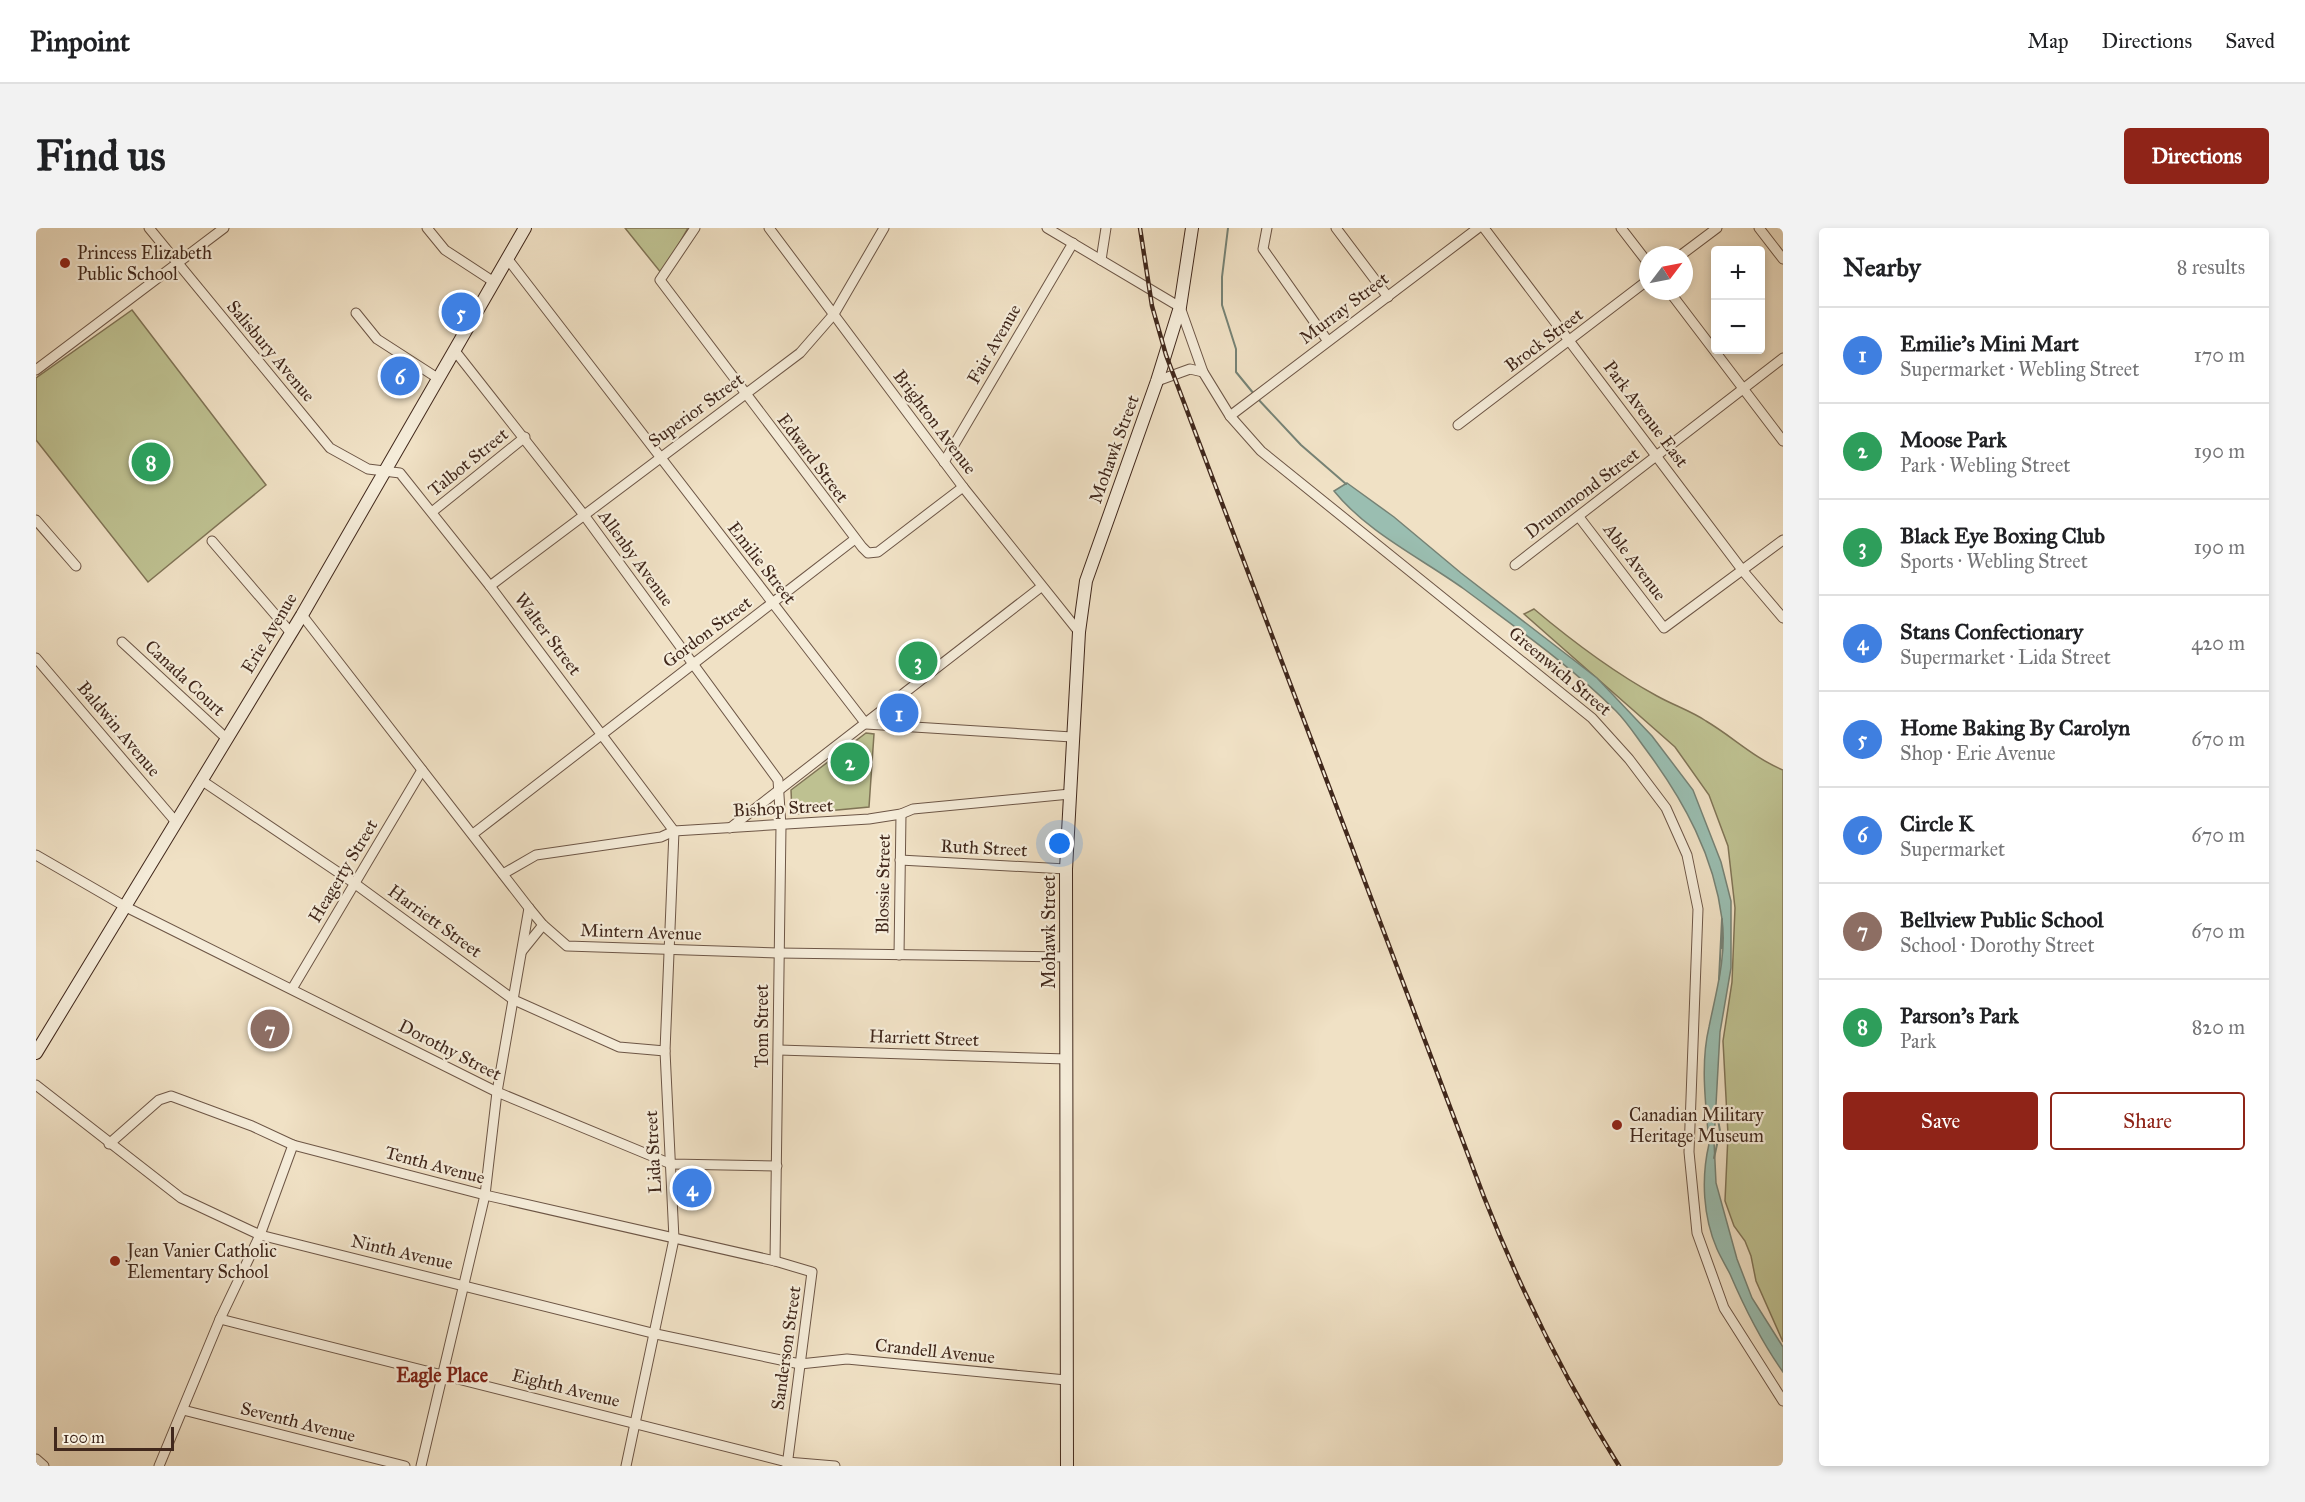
<!DOCTYPE html>
<meta charset="utf-8">
<style>
:root{--surface:#fff;--page:#f2f2f2;--text:#202124;--muted:#757577;--line:#e0e0e0;--accent:#8f2418}
body{margin:0;font-family:"IM FELL Great Primer",serif;background:var(--page);color:var(--text)}
.controls{position:absolute;right:18px;top:18px;display:grid;overflow:hidden;border-radius:6px;box-shadow:0 3px 9px #0003}
.controls button{width:54px;height:54px;display:grid;place-items:center;padding:0;border:0;border-bottom:2px solid var(--line);background:var(--surface);color:var(--text);font:30px sans-serif}
.compass{position:absolute;left:1603px;top:18px;width:54px;height:54px;border-radius:50%;background:var(--surface);box-shadow:0 3px 9px #0003;rotate:58deg}
.scale{position:absolute;left:18px;bottom:15px;width:120px;box-sizing:border-box;padding-left:6px;border:3px solid #41281c;border-top:0;font-size:16px;line-height:21px;white-space:nowrap;color:#41281c;-webkit-text-stroke:4px #f5ecd9;paint-order:stroke}
.you{position:absolute;left:1024px;top:616px;width:21px;height:21px;margin:-15px;border:4px solid #fff;border-radius:50%;background:#1a73e8;box-shadow:0 0 0 9px #1a73e833}
.badge{display:grid;place-items:center;width:39px;height:39px;border-radius:50%;background:var(--accent);color:#fff;font-size:20px;font-weight:700}
.pin{position:absolute;translate:-50% -50%;border:3px solid #fff;box-shadow:0 2px 6px #0006}
.list{margin:0;padding:0;list-style:none}
h2{display:flex;justify-content:space-between;align-items:center;height:78px;margin:0;padding:0 24px;font-size:26px}
h2 small{font-size:20px;font-weight:400;color:var(--muted)}
.list li{display:grid;grid-template-columns:39px 1fr auto;gap:18px;align-items:center;box-sizing:border-box;height:96px;padding:0 24px;border-top:2px solid var(--line)}
.list b{display:block;font-size:22px;white-space:nowrap}
.list p{margin:0;font-size:20px;white-space:nowrap;color:var(--muted)}
.list em{font-size:20px;font-style:normal;color:var(--muted)}
.actions{display:flex;gap:12px;padding:18px 24px}
.actions a{flex:1;padding:14px 0;border:2px solid var(--accent);border-radius:6px;text-align:center;font-size:21px;color:var(--accent)}
.actions .main{background:var(--accent);color:#fff}
.map{position:relative;flex:none;width:1747px;height:1238px;overflow:hidden;border-radius:6px}
header{display:flex;align-items:center;gap:36px;box-sizing:border-box;height:84px;padding:0 30px;background:var(--surface);border-bottom:2px solid var(--line)}
header strong{font-size:28px}
nav{display:flex;gap:33px;margin-inline-start:auto;font-size:21px}
.intro{display:flex;align-items:center;justify-content:space-between;box-sizing:border-box;height:144px;padding:0 36px}
h1{margin:0;font-size:42px}
.button{padding:15px 27px;border-radius:6px;background:var(--accent);color:#fff;font-size:21px;font-weight:700}
main{display:flex;gap:36px;padding:0 36px}
aside{flex:1;background:var(--surface);border-radius:6px;box-shadow:0 3px 9px #0003}
.map>svg:first-child{display:block}
</style>
<header>
<strong>Pinpoint</strong>
<nav><a>Map</a><a>Directions</a><a>Saved</a></nav>
</header>
<div class="intro"><h1>Find us</h1><a class="button">Directions</a></div>
<main>
<div class="map">
<svg width="1747" height="1238" viewBox="0 0 1747 1238">
<rect width="100%" height="100%" fill="#f0e1c5"/>
<filter id="stains"><feTurbulence type="fractalNoise" baseFrequency=".00333" numOctaves="4"/><feColorMatrix values="0 0 0 0 .2 0 0 0 0 .09 0 0 0 0 .02 0 0 0 .5 -.17"/></filter>
<radialGradient id="worn" r=".72"><stop offset=".6" stop-color="#630" stop-opacity="0"/><stop offset="1" stop-color="#630" stop-opacity=".3"/></radialGradient>
<g fill="#bec191" stroke="#807456" stroke-width="1.5">
<polygon points="589,0 652,0 626,46"/>
<polygon points="96,82 230,257 112,354 0,212 0,150"/>
<path d="M1498,381C1536,413 1577,444 1621,468C1637,477 1655,483 1670,493C1697,509 1718,530 1747,542V1114L1720,1053L1715,1028L1709,1013L1698,998L1689,973L1692,907L1687,813L1696,754L1699,680L1692,618L1673,567L1639,519L1488,386Z"/>
<polygon points="830,505 838,506 833,579 759,586 756,584 755,562"/>
</g>
<path fill="#9abeb1" stroke="#768275" stroke-width="1.5" d="M1311,255L1358,289L1425,345L1561,450L1616,508L1657,562L1685,634L1695,673V740L1684,804L1678,913L1680,955L1701,1031L1716,1070L1747,1119V1144C1725,1113 1709,1081 1694,1046C1690,1038 1685,1030 1681,1021C1667,989 1665,950 1673,916C1670,877 1664,837 1673,799C1680,764 1691,727 1686,691C1678,628 1648,573 1611,523C1601,510 1592,495 1580,483C1535,438 1479,399 1428,361C1385,330 1332,305 1298,263Z"/>
<g fill="none" stroke-linecap="round" stroke-linejoin="round">
<g stroke="#768275" stroke-width="2">
<polyline points="1192,0 1186,49 1186,77 1200,121 1200,144 1218,166"/>
<polyline points="1221,170 1265,217 1310,256"/>
<polyline points="1683,751 1686,691 1686,720"/>
<polyline points="1678,930 1684,903 1680,880"/>
</g>
<defs>
<g id="street">
<polyline points="113,0 294,220 332,241 364,245 454,358 638,603"/>
<polyline points="391,0 409,22 458,54"/>
<polyline points="659,0 624,52 826,319 832,325 842,324 927,259"/>
<polyline points="733,0 927,259 1043,404"/>
<polyline points="1011,0 1144,79 1167,144 1194,188 1225,223 1556,490 1593,531 1630,580 1651,627 1662,681 1653,924 1661,1005 1688,1080 1747,1173"/>
<polyline points="1231,0 1227,21 1291,112"/>
<polyline points="1300,0 1352,69"/>
<polyline points="1448,0 1707,343 1747,390"/>
<polyline points="1585,0 1612,35"/>
<polyline points="1723,0 1747,31"/>
<polyline points="1645,27 1681,0"/>
<polyline points="471,30 830,496 1036,509"/>
<polyline points="1065,32 1070,0"/>
<polyline points="1633,63 1747,213"/>
<polyline points="320,85 341,111 403,151"/>
<polyline points="419,123 548,287 742,552 745,598 739,1033"/>
<polyline points="0,142 188,0"/>
<polyline points="1121,153 1154,141 1167,144"/>
<polyline points="1194,188 1442,0"/>
<polyline points="1422,197 1612,52"/>
<polyline points="908,234 1037,15"/>
<polyline points="396,284 489,209"/>
<polyline points="1543,289 1628,400 1747,312"/>
<polyline points="0,292 40,338"/>
<polyline points="176,313 255,405"/>
<polyline points="1479,337 1747,130"/>
<polyline points="454,358 764,125 798,86 848,0"/>
<polyline points="266,387 493,680 507,697 531,718 742,725 1031,729"/>
<polyline points="86,414 190,510"/>
<polyline points="0,430 140,594"/>
<polyline points="165,552 318,655 478,772 583,819 629,823"/>
<polyline points="694,600 1005,359"/>
<polyline points="437,606 819,311"/>
<polyline points="0,627 90,679 461,864 635,936 741,938"/>
<polyline points="864,632 1030,641"/>
<polyline points="467,646 500,627 625,609 638,603 833,591 865,586 877,581 1034,566"/>
<polyline points="486,723 507,697"/>
<polyline points="863,727 865,586"/>
<polyline points="256,761 386,542"/>
<polyline points="743,822 1031,831"/>
<polyline points="0,857 145,970 224,1007 620,1106 764,1136 811,1131 1030,1152"/>
<polyline points="73,916 123,872 135,868 216,898 257,917 449,967 739,1033 776,1044 751,1238"/>
<polyline points="184,1091 751,1234 799,1238"/>
<polyline points="147,1182 369,1238"/>
<polyline points="0,1231 8,1238"/>
<polyline points="123,1238 184,1091 224,1007 257,917"/>
<polyline points="385,1238 449,967 461,864 493,680"/>
<polyline points="590,1238 638,1011 629,823 638,603"/>
</g>
<g id="secondary">
<polyline points="0,825 266,387 489,0"/>
<polyline points="1031,1238 1030,641 1043,404 1050,353 1121,153 1144,79 1156,0"/>
</g>
</defs>
<use href="#street" stroke="#6d5646" stroke-width="11"/>
<use href="#secondary" stroke="#41281c" stroke-width="14"/>
<use href="#street" stroke="#f5ecd9" stroke-width="9"/>
<use href="#secondary" stroke="#f5ecd9" stroke-width="12"/>
<defs>
<path id="rail" d="M1104,0L1116,78L1130,127L1448,969C1485,1063 1529,1152 1583,1238"/>
</defs>
<use href="#rail" stroke="#41281c" stroke-width="4.5"/>
<use href="#rail" stroke="#f5ecd9" stroke-width="2" stroke-dasharray="7" stroke-linecap="butt"/>
</g>
<g fill="#8f2418" stroke="#f5ecd9" stroke-width="2">
<circle cx="29" cy="35" r="6"/>
<circle cx="1581" cy="897" r="6"/>
<circle cx="79" cy="1033" r="6"/>
</g>
<g text-anchor="middle" stroke-width="4.5" stroke-linejoin="round" paint-order="stroke">
<g font-size="18" fill="#41281c" stroke="#f5ecd9" text-anchor="start">
<text x="41" y="31">Princess Elizabeth<tspan x="41" dy="21">Public School</tspan></text>
<text x="1593" y="893">Canadian Military<tspan x="1593" dy="21">Heritage Museum</tspan></text>
<text x="91" y="1029">Jean Vanier Catholic<tspan x="91" dy="21">Elementary School</tspan></text>
</g>
<g font-size="18" fill="#41281c" stroke="#f5ecd9">
<text transform="translate(1308 80) rotate(-37)" y="6">Murray Street</text>
<text transform="translate(1508 112) rotate(-37)" y="6">Brock Street</text>
<text transform="translate(958 116) rotate(-60)" y="6">Fair Avenue</text>
<text transform="translate(235 123) rotate(50)" y="6">Salisbury Avenue</text>
<text transform="translate(660 182) rotate(-36)" y="6">Superior Street</text>
<text transform="translate(1610 186) rotate(53)" y="6">Park Avenue East</text>
<text transform="translate(899 194) rotate(53)" y="6">Brighton Avenue</text>
<text transform="translate(1078 221) rotate(-70)" y="6">Mohawk Street</text>
<text transform="translate(777 230) rotate(53)" y="6">Edward Street</text>
<text transform="translate(432 234) rotate(-39)" y="6">Talbot Street</text>
<text transform="translate(1546 265) rotate(-37)" y="6">Drummond Street</text>
<text transform="translate(600 330) rotate(54)" y="6">Allenby Avenue</text>
<text transform="translate(1599 334) rotate(53)" y="6">Able Avenue</text>
<text transform="translate(726 335) rotate(52)" y="6">Emilie Street</text>
<text transform="translate(671 404) rotate(-37)" y="6">Gordon Street</text>
<text transform="translate(233 405) rotate(-59)" y="6">Erie Avenue</text>
<text transform="translate(512 406) rotate(53)" y="6">Walter Street</text>
<text transform="translate(1524 443) rotate(40)" y="6">Greenwich Street</text>
<text transform="translate(149 450) rotate(43)" y="6">Canada Court</text>
<text transform="translate(83 501) rotate(50)" y="6">Baldwin Avenue</text>
<text transform="translate(747 580) rotate(-3)" y="6">Bishop Street</text>
<text transform="translate(948 620) rotate(3)" y="6">Ruth Street</text>
<text transform="translate(307 643) rotate(-59)" y="6">Heagerty Street</text>
<text transform="translate(847 656) rotate(-89)" y="6">Blossie Street</text>
<text transform="translate(399 693) rotate(36)" y="6">Harriett Street</text>
<text transform="translate(605 704) rotate(2)" y="6">Mintern Avenue</text>
<text transform="translate(1013 704) rotate(-90)" y="6">Mohawk Street</text>
<text transform="translate(726 798) rotate(-90)" y="6">Tom Street</text>
<text transform="translate(888 810) rotate(2)" y="6">Harriett Street</text>
<text transform="translate(414 822) rotate(27)" y="6">Dorothy Street</text>
<text transform="translate(617 924) rotate(-93)" y="6">Lida Street</text>
<text transform="translate(399 937) rotate(15)" y="6">Tenth Avenue</text>
<text transform="translate(366 1024) rotate(13)" y="6">Ninth Avenue</text>
<text transform="translate(750 1120) rotate(-82)" y="6">Sanderson Street</text>
<text transform="translate(899 1123) rotate(6)" y="6">Crandell Avenue</text>
<text transform="translate(530 1160) rotate(14)" y="6">Eighth Avenue</text>
<text transform="translate(262 1194) rotate(14)" y="6">Seventh Avenue</text>
</g>
<g font-size="20" font-weight="bold" fill="#7a1f14" stroke="#f5ecd9">
<text x="406" y="1154">Eagle Place</text>
</g>
</g>
<rect width="100%" height="100%" filter="url(#stains)"/>
<rect width="100%" height="100%" fill="url(#worn)"/>
</svg>
<div class="controls">
<button>+</button>
<button>−</button>
</div>
<svg class="compass" viewBox="-18 -18 36 36"><path d="M0-13l5 13h-10z" fill="#e53935"/><path d="M0 13l5-13h-10z" fill="#757577"/></svg>
<div class="scale">100 m</div>
<div class="you"></div>
<div class="pin badge" style="left:863px;top:485px;background:#3f7fe0">1</div>
<div class="pin badge" style="left:814px;top:534px;background:#2e9e5b">2</div>
<div class="pin badge" style="left:882px;top:433px;background:#2e9e5b">3</div>
<div class="pin badge" style="left:656px;top:960px;background:#3f7fe0">4</div>
<div class="pin badge" style="left:425px;top:84px;background:#3f7fe0">5</div>
<div class="pin badge" style="left:364px;top:148px;background:#3f7fe0">6</div>
<div class="pin badge" style="left:234px;top:801px;background:#8d6e63">7</div>
<div class="pin badge" style="left:115px;top:234px;background:#2e9e5b">8</div>
</div>
<aside>
<h2>Nearby<small>8 results</small></h2>
<ul class="list">
<li><span class="badge" style="background:#3f7fe0">1</span><div><b>Emilie's Mini Mart</b><p>Supermarket · Webling Street</p></div><em>170 m</em></li>
<li><span class="badge" style="background:#2e9e5b">2</span><div><b>Moose Park</b><p>Park · Webling Street</p></div><em>190 m</em></li>
<li><span class="badge" style="background:#2e9e5b">3</span><div><b>Black Eye Boxing Club</b><p>Sports · Webling Street</p></div><em>190 m</em></li>
<li><span class="badge" style="background:#3f7fe0">4</span><div><b>Stans Confectionary</b><p>Supermarket · Lida Street</p></div><em>420 m</em></li>
<li><span class="badge" style="background:#3f7fe0">5</span><div><b>Home Baking By Carolyn</b><p>Shop · Erie Avenue</p></div><em>670 m</em></li>
<li><span class="badge" style="background:#3f7fe0">6</span><div><b>Circle K</b><p>Supermarket</p></div><em>670 m</em></li>
<li><span class="badge" style="background:#8d6e63">7</span><div><b>Bellview Public School</b><p>School · Dorothy Street</p></div><em>670 m</em></li>
<li><span class="badge" style="background:#2e9e5b">8</span><div><b>Parson's Park</b><p>Park</p></div><em>820 m</em></li>
</ul>
<div class="actions"><a class="main">Save</a><a>Share</a></div>
</aside>
</main>
